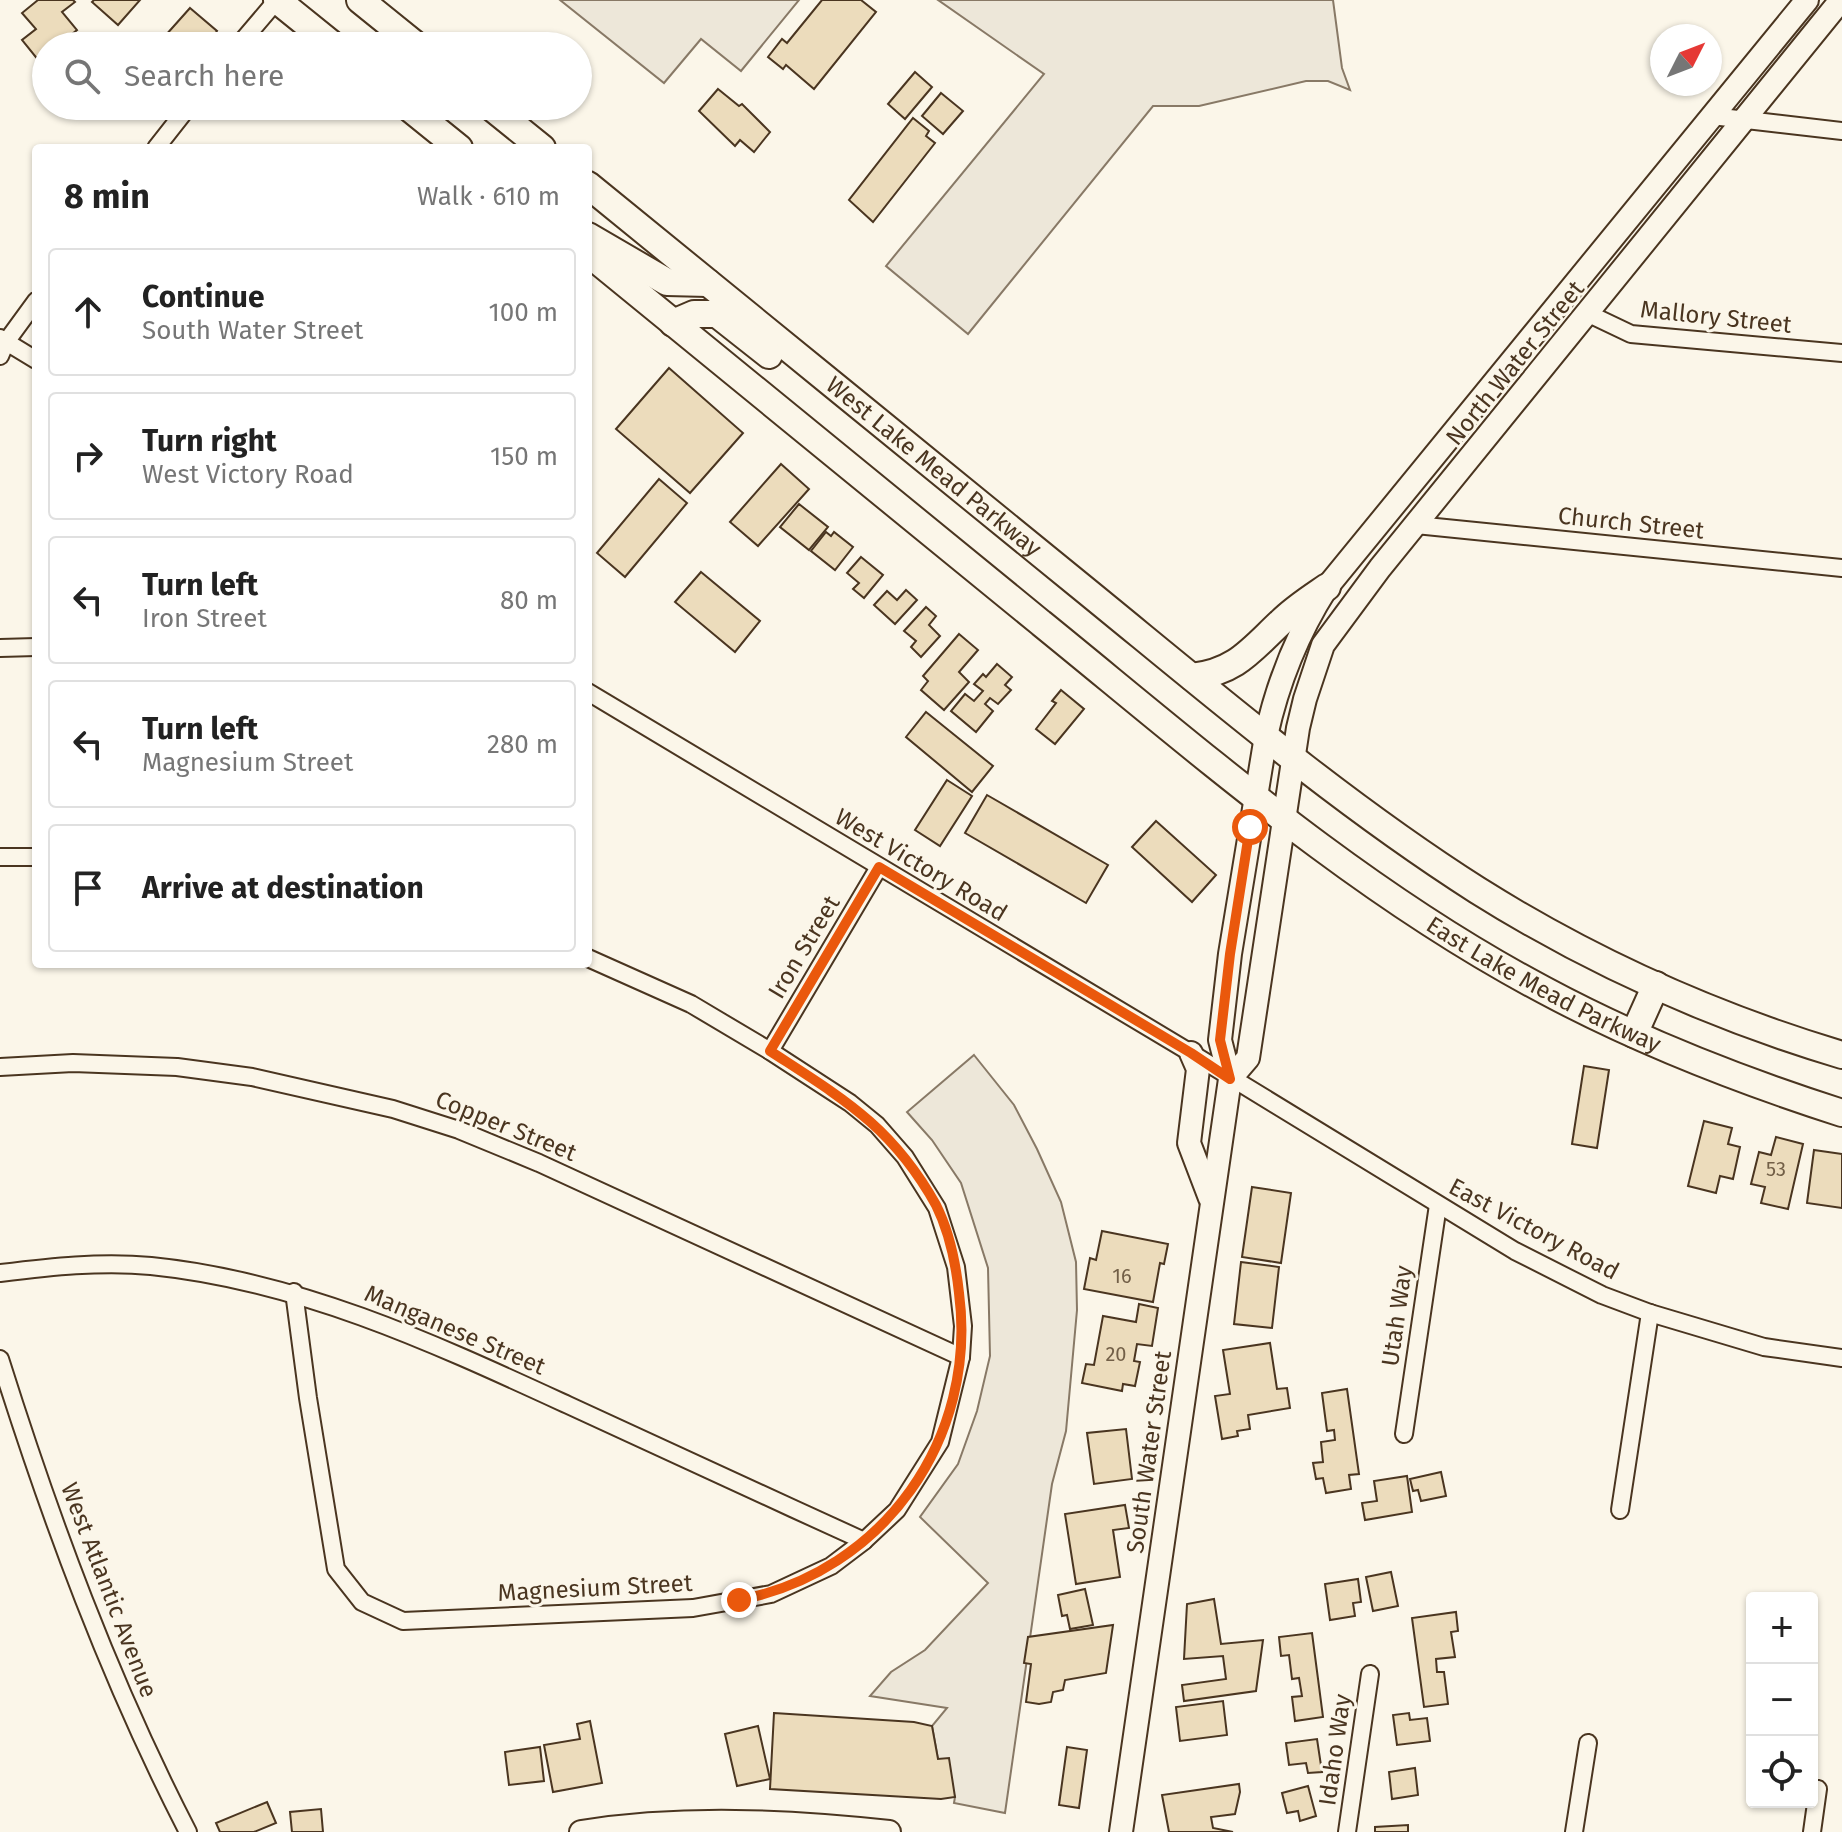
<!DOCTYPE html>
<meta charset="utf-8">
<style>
:root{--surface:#fff;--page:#f2f2f2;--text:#222;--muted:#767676;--line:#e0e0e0}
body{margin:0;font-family:"Fira Sans",sans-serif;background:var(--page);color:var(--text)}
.controls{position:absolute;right:24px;bottom:24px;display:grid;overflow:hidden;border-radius:8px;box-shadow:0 2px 6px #0004}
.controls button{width:72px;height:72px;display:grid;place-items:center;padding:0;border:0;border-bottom:2px solid var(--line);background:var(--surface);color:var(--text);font:40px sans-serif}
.compass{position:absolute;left:1650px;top:24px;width:72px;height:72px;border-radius:50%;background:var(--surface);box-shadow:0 2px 6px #0004;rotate:48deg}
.stop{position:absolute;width:24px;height:24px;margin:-18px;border:6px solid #ea580c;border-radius:50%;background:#fff}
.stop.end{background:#ea580c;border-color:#fff;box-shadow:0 2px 8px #0008}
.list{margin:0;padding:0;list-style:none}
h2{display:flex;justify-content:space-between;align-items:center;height:104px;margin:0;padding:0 32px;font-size:34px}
h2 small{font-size:26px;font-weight:400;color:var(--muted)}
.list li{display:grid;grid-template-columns:52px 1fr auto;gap:24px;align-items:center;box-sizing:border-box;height:128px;margin:0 16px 16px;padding:0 16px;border:2px solid var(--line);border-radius:8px}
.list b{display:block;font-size:30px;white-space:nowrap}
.list p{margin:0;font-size:26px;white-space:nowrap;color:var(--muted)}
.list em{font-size:26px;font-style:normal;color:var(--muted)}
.icon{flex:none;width:44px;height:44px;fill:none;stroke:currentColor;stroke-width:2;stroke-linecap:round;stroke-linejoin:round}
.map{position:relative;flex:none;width:1842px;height:1832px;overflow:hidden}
.search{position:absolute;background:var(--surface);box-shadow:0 2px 6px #0004;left:32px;top:32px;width:560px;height:88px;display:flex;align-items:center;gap:20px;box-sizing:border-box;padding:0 28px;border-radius:44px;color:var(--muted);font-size:30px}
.panel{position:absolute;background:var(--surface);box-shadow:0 2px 6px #0004;left:32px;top:144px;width:560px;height:824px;border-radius:8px}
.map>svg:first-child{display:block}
</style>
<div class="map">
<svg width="1842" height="1832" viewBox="0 0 1842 1832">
<rect width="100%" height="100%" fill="#fbf6e9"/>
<g fill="#ede7d9" stroke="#887966" stroke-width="2">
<polygon points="560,0 799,0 741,71 701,39 664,83"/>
<polygon points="938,0 1333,0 1342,68 1350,90 1328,81 1306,81 1199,106 1153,106 968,334 886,266 1044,74"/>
<polygon points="974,1055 1014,1105 1037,1149 1061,1202 1076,1262 1077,1310 1066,1431 1052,1484 1005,1813 954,1803 955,1797 938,1759 932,1726 947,1708 870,1696 891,1672 925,1650 988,1583 920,1517 958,1464 977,1411 990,1356 988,1268 961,1183 932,1140 907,1112"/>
</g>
<g fill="#ecdcbc" stroke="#4a3520" stroke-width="2">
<polygon points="38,0 73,0 75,2 62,12 77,30 57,46 46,46 46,55 39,61 22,40 36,29 22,13"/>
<polygon points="94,0 140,0 118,25 92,2"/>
<polygon points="822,0 861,0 876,12 814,89 786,65 783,69 768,57 782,39 787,43"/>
<polygon points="190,8 217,31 205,46 176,46 165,36"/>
<polygon points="915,72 932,87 905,119 888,104"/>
<polygon points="718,89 739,106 742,104 770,132 754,152 740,140 735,146 699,111"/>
<polygon points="941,93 963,111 943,134 922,116"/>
<polygon points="913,118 929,131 926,136 935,143 873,222 849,200"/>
<polygon points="669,368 743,433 690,493 616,429"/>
<polygon points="781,464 809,489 758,546 730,522"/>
<polygon points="659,479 687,503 625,577 597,553"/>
<polygon points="799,504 828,527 809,550 780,527"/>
<polygon points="826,532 831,536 834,532 853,547 835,570 811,551"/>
<polygon points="861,557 883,575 864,598 853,589 859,583 847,573"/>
<polygon points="701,572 760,621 735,652 675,602"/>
<polygon points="906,590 917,600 895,624 874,605 887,591 897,600"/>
<polygon points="926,607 936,616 929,625 940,636 921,657 911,647 916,641 904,631"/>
<polygon points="959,634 978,650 959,672 969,682 944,710 921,690 928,681 923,676"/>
<polygon points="997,664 1012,677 1005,685 1011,690 998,704 990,698 985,704 993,711 976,732 951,711 965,694 974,701 983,691 974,684 983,674 986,677"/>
<polygon points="1061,690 1084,709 1055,744 1036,729 1056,703 1052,701"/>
<polygon points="926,712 993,766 972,792 906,737"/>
<polygon points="947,780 972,796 940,846 915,830"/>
<polygon points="987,795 1108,865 1086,903 965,833"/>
<polygon points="1156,821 1216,875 1192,902 1132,847"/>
<polygon points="1584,1066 1609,1070 1597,1148 1572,1144"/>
<polygon points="1704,1121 1732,1128 1728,1144 1740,1147 1733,1179 1720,1176 1716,1193 1688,1186"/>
<polygon points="1776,1137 1803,1144 1788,1209 1761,1203 1765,1187 1751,1184 1759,1152 1771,1155"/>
<polygon points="1814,1150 1842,1154 1842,1208 1807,1203"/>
<polygon points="1252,1187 1291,1193 1281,1263 1242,1257"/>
<polygon points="1102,1231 1168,1244 1164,1264 1160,1263 1153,1302 1084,1289 1090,1258 1096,1260"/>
<polygon points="1241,1262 1279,1267 1272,1328 1234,1324"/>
<polygon points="1139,1304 1158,1308 1152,1346 1137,1344 1134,1361 1140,1362 1135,1386 1123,1384 1122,1391 1082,1383 1086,1364 1094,1365 1103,1316 1136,1322"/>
<polygon points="1270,1343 1277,1389 1287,1388 1290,1408 1248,1415 1250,1429 1237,1431 1238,1436 1222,1439 1215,1396 1230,1394 1223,1350"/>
<polygon points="1347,1389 1359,1474 1349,1475 1351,1489 1326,1493 1323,1478 1316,1479 1313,1463 1323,1462 1321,1442 1335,1440 1334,1430 1327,1431 1322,1393"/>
<polygon points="1126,1429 1132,1479 1094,1484 1087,1433"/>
<polygon points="1441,1472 1446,1496 1421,1501 1418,1490 1413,1491 1410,1479"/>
<polygon points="1407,1476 1412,1512 1365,1520 1362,1503 1377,1501 1374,1481"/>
<polygon points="1125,1505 1129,1528 1113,1530 1120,1577 1076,1584 1065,1514"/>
<polygon points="1391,1572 1398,1606 1373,1611 1366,1577"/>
<polygon points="1358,1579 1361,1602 1353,1603 1355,1616 1330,1620 1325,1584"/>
<polygon points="1085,1589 1093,1625 1070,1629 1067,1615 1062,1616 1058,1595"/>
<polygon points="1214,1599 1221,1644 1263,1640 1256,1691 1184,1701 1182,1685 1226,1679 1223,1656 1184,1659 1187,1604"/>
<polygon points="1456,1612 1458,1631 1451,1632 1455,1657 1436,1659 1437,1672 1444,1672 1448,1704 1424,1707 1412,1618"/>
<polygon points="1113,1625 1106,1673 1065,1680 1063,1690 1053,1692 1051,1702 1039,1704 1026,1702 1031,1664 1024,1663 1028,1637"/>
<polygon points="1312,1633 1323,1717 1295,1721 1292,1697 1302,1696 1299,1678 1292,1679 1289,1655 1281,1656 1279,1637"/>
<polygon points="1223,1701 1227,1735 1180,1741 1176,1707"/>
<polygon points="774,1713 914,1722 932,1726 938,1759 949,1758 955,1797 941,1799 770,1789"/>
<polygon points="1409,1713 1410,1720 1427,1718 1430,1741 1397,1745 1393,1715"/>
<polygon points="590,1721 602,1783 553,1792 544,1745 580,1739 577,1724"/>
<polygon points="758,1726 770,1779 737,1786 725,1734"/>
<polygon points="1317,1739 1322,1772 1308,1773 1306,1763 1289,1765 1286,1743"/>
<polygon points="540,1747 544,1781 509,1785 505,1752"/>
<polygon points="1067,1747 1087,1750 1079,1808 1059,1805"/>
<polygon points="1415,1768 1418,1795 1392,1799 1389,1772"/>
<polygon points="1239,1784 1240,1792 1235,1814 1211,1817 1213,1828 1233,1832 1169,1832 1162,1795"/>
<polygon points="1308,1786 1316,1816 1300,1821 1298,1811 1287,1813 1282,1793"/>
<polygon points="267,1802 276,1823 254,1832 220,1832 216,1823"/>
<polygon points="321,1809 323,1832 292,1832 290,1812"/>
<polygon points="1408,1825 1408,1832 1375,1832 1375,1827"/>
</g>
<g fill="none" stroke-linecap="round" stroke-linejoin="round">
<defs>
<g id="street">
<polyline points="238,46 277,0"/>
<polyline points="1712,116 1842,131"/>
<polyline points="156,148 189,106"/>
<polyline points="1589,314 1631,334 1842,353"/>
<polyline points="0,338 36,360"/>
<polyline points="0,356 6,342 36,301"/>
<polyline points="1416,525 1842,568"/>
<polyline points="0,648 36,647"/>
<polyline points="588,692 1191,1053 1515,1251 1602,1295 1650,1313 1764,1347 1842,1358"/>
<polyline points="0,857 36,857"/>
<polyline points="770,1051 879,867"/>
<polyline points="0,1067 73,1063 177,1067 252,1077 393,1109 459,1130 539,1163 961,1357"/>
<path d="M0,1273C50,1267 101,1261 151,1266C300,1281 433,1343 568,1405C666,1450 765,1496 864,1541"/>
<polyline points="294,1292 308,1398 336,1569 362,1602 403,1621 693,1608 771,1594 831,1566 864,1541 897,1510 940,1442 961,1357 963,1326 956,1267 937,1208 905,1157 877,1125 850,1103 770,1051 691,1004 588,958"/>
<path d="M0,1359C51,1521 110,1681 188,1832"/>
<polyline points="1404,1434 1438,1205"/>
<polyline points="1620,1510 1650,1313"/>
<polyline points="1347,1832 1370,1674"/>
<polyline points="1574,1832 1588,1743"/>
<polyline points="1812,1832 1818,1789"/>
</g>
<g id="secondary">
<polyline points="1191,1053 1198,1069 1189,1143 1210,1198"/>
<polyline points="1230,1079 1248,1058 1298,728 1305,699 1323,645 1380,568 1841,0"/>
<path d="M581,1832C683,1816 787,1821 889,1832"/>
<path d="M1121,1832L1230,1079L1220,1040L1230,954L1266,736C1278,681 1297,634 1327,587L1807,0"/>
</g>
<g id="primary">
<polyline points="277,0 334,46"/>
<polyline points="360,0 417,46"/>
<polyline points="407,106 459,148"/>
<polyline points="490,106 542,148"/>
<path id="s1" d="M588,185C752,318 915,452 1079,585C1208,690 1336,800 1477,890C1590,961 1715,1017 1842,1055"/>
<polyline points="588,236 667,282 708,283"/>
<path id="s2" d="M588,253C739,377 890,500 1041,623C1201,753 1360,893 1544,990C1639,1041 1739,1080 1842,1113"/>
<polyline points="673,323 694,314 717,314 769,355"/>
<path d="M1192,677C1236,672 1251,650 1281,622C1295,608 1311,598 1327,587"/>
<polyline points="1634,1034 1656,985"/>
</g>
</defs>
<use href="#street" stroke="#4a3520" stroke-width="20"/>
<use href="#secondary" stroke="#4a3520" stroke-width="26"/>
<use href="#primary" stroke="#4a3520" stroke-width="30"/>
<use href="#street" stroke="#fbf6e9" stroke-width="16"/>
<use href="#secondary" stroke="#fbf6e9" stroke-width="22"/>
<use href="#primary" stroke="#fbf6e9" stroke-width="26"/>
</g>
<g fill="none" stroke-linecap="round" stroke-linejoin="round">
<path stroke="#ea580c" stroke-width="10" d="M739,1600C884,1572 978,1438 959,1293C956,1265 949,1231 936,1205C892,1126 842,1098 770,1051L879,867L1191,1053L1230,1079L1220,1040L1230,954L1250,827"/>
</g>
<g text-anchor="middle" stroke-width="6" stroke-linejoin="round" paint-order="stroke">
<g font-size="20" fill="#725f47">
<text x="1776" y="1176">53</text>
<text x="1122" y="1283">16</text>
<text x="1116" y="1361">20</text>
</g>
<g font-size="24" fill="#4a3520" stroke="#fbf6e9">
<text transform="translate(1716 317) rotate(6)" y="8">Mallory Street</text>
<text transform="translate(1515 363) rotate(-51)" y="8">North Water Street</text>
<text dy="8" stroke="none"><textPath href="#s1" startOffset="446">West Lake Mead Parkway</textPath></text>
<text transform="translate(1631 523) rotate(6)" y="8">Church Street</text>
<text transform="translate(921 865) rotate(31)" y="8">West Victory Road</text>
<text transform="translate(804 947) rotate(-59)" y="8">Iron Street</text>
<text dy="8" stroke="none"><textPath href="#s2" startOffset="1206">East Lake Mead Parkway</textPath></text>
<text transform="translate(506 1126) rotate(22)" y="8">Copper Street</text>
<text transform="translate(1534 1229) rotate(28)" y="8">East Victory Road</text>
<text transform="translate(1397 1316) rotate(-82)" y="8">Utah Way</text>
<text transform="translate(455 1330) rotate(23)" y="8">Manganese Street</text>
<text transform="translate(1149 1452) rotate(-82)" y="8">South Water Street</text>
<text transform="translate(595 1588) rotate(-3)" y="8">Magnesium Street</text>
<text transform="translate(109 1590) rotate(69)" y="8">West Atlantic Avenue</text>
<text transform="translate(1335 1750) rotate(-82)" y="8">Idaho Way</text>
</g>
</g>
</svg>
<div class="controls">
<button>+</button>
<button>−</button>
<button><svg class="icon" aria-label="locate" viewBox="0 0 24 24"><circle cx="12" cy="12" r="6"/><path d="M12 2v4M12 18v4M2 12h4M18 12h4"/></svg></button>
</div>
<svg class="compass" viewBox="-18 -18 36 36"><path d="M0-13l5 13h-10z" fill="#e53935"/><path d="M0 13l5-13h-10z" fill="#767676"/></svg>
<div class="stop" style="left:1250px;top:827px"></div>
<div class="stop end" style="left:739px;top:1600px"></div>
<div class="search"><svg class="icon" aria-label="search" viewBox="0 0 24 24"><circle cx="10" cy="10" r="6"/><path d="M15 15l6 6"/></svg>Search here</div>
<section class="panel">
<h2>8 min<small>Walk · 610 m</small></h2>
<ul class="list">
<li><svg class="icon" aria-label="ahead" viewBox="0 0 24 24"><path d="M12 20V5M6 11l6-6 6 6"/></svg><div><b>Continue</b><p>South Water Street</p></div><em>100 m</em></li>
<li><svg class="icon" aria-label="right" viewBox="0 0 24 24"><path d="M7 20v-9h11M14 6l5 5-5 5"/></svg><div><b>Turn right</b><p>West Victory Road</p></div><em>150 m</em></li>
<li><svg class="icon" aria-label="left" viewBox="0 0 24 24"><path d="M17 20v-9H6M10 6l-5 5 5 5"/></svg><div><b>Turn left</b><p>Iron Street</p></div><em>80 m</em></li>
<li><svg class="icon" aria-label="left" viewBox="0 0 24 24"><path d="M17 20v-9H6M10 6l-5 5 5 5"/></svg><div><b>Turn left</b><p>Magnesium Street</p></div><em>280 m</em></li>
<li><svg class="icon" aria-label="arrive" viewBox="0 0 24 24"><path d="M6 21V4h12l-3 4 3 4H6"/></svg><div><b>Arrive at destination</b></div></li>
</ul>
</section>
</div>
